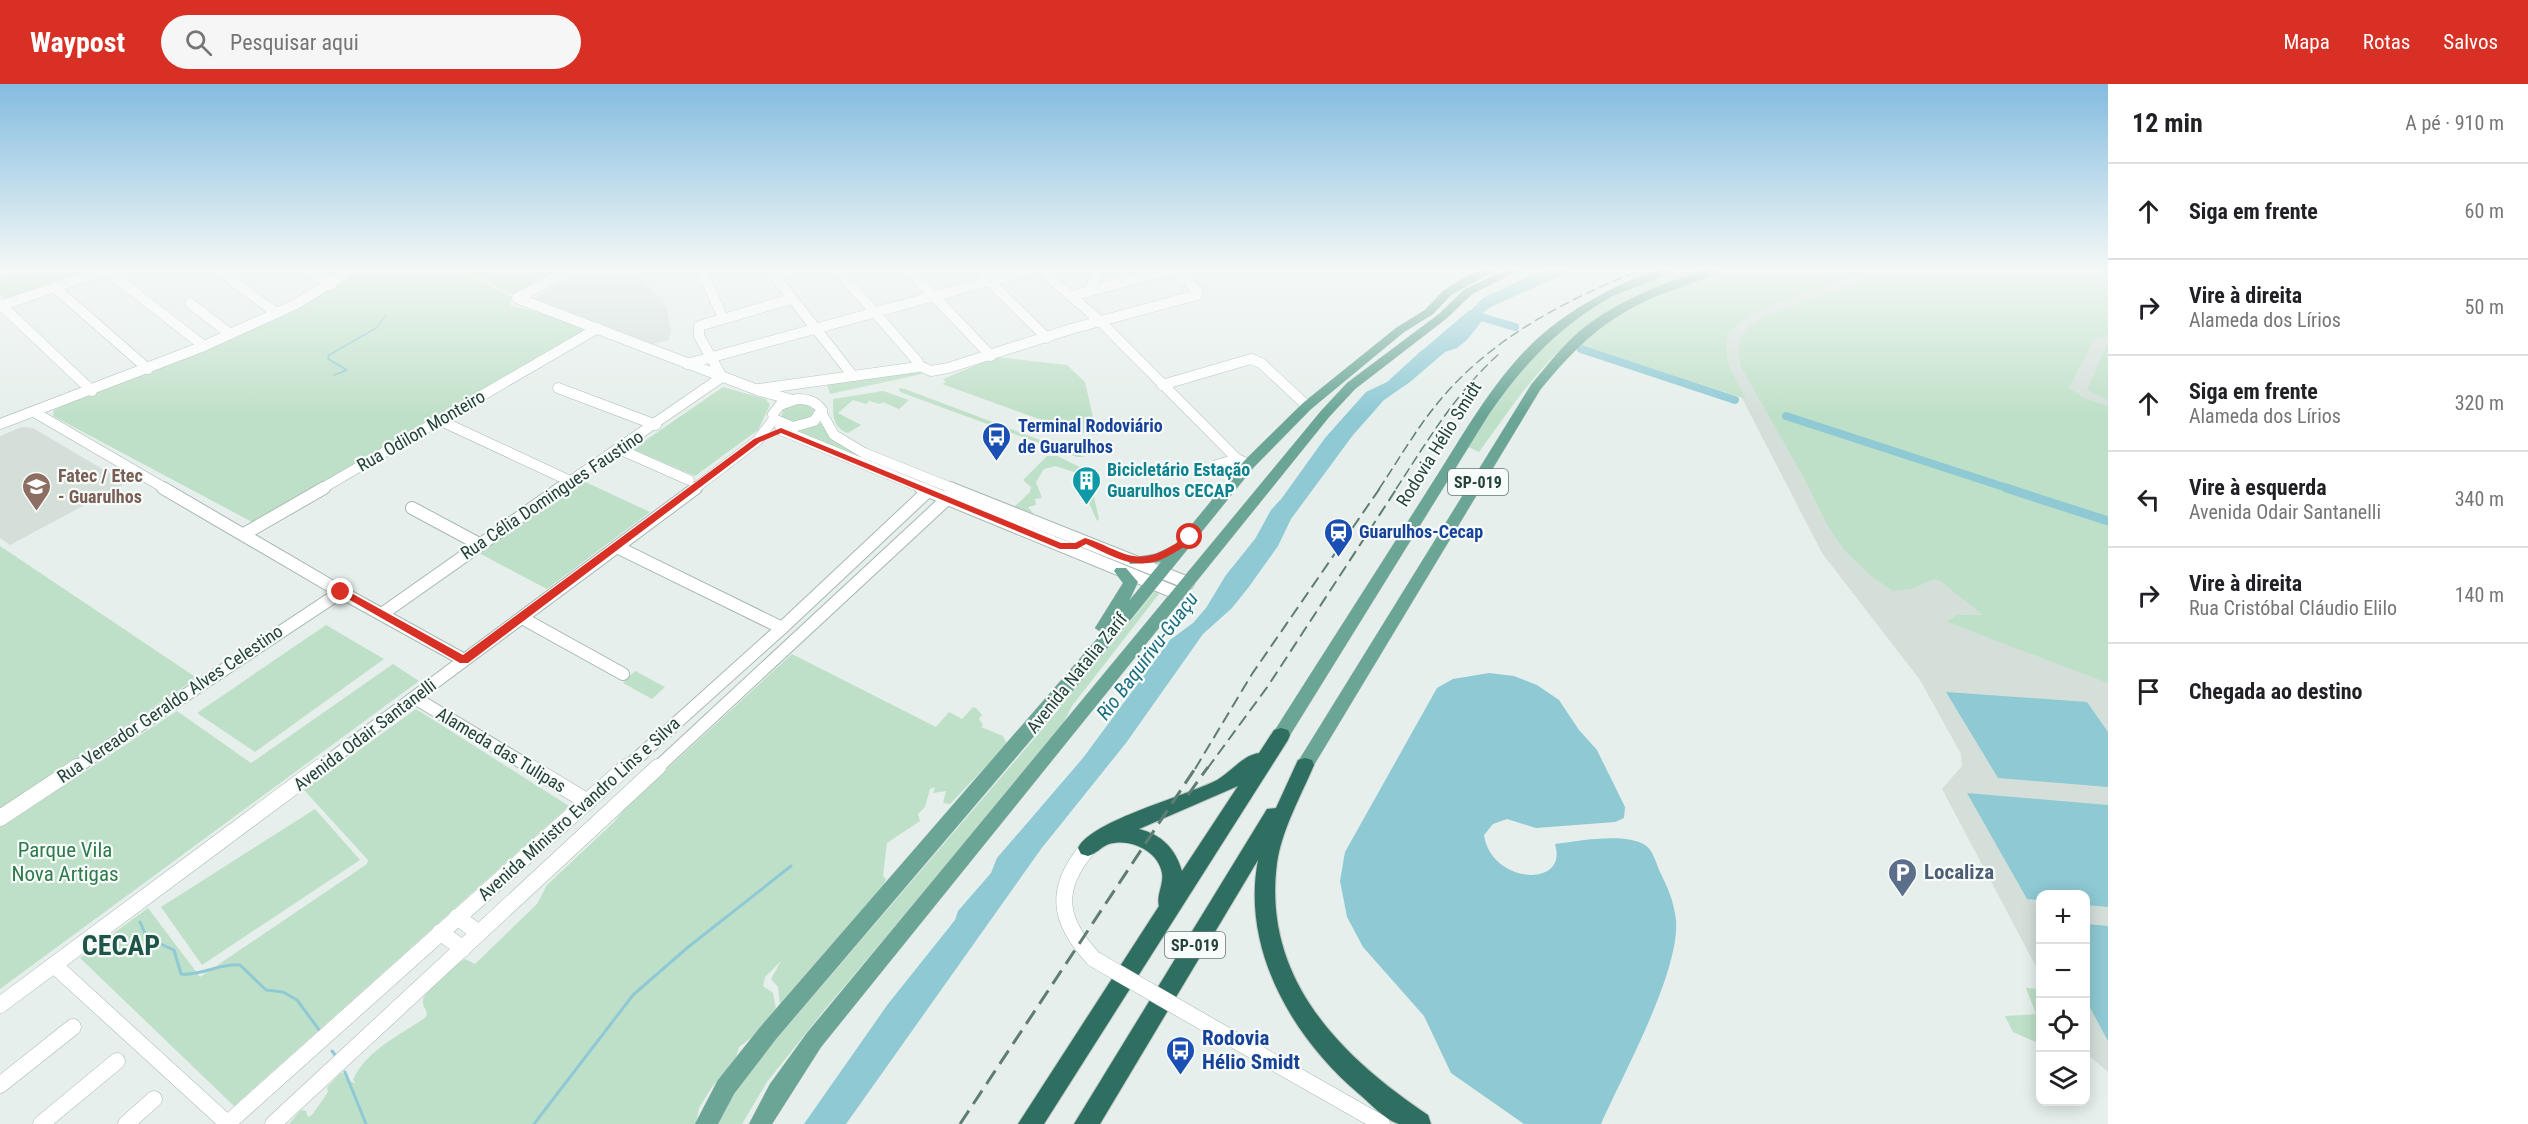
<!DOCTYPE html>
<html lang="pt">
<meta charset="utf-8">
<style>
:root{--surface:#fff;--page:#f6f6f6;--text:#202124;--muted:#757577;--line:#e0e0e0;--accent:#d93025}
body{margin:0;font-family:"Roboto Condensed",sans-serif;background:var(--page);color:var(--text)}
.controls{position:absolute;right:18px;bottom:18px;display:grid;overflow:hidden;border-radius:12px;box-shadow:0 3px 15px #0003}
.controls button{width:54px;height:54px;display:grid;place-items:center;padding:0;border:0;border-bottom:2px solid var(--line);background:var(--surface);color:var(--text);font:30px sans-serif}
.stop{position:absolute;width:18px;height:18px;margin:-14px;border:4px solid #d93025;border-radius:50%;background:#fff}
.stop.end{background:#d93025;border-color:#fff;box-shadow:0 2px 6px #0008}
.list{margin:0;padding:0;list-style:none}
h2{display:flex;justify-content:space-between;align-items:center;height:78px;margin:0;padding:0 24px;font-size:26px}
h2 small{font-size:20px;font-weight:400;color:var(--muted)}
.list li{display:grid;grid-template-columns:39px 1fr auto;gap:18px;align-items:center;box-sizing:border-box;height:96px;padding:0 24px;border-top:2px solid var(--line)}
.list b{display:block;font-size:22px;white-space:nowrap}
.list p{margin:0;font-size:20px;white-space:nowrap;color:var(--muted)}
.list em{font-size:20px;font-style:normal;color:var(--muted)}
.icon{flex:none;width:33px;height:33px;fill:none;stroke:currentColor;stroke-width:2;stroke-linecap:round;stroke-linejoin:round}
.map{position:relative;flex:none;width:2108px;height:1040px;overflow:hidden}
header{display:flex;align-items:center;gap:36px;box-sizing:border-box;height:84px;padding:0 30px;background:var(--accent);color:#fff}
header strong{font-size:28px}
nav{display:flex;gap:33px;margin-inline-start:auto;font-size:21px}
.search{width:420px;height:54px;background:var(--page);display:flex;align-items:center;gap:15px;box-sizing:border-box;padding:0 21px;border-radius:33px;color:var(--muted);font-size:22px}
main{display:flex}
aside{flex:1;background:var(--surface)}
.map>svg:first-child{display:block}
</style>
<header>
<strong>Waypost</strong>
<div class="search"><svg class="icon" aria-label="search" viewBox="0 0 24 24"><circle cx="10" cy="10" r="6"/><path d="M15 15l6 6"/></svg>Pesquisar aqui</div>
<nav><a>Mapa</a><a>Rotas</a><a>Salvos</a></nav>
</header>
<main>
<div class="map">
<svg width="2108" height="1040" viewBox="0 0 2108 1040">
<rect width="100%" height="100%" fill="#e6efeb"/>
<g fill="#d4dfda">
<polygon points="587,185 626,185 652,205 666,222 671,246 669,256 653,260 534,214"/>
<polygon points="1859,185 2108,185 2108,988 2086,969 2086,810 2040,810 2040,890 1942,705 1962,682 1961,670 1920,596 1822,469 1742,314 1702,250 1728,235"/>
<polygon points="22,343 33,344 126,399 10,461 0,454 0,352"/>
</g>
<g fill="#bfe0c8">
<polygon points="30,185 87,185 89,187 5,215 0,209 0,195"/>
<path d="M355,185H496L477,195L511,213L510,222C535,226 559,235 583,243V247L254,439L53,332L54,326L71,318L193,269Z"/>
<polygon points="504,185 567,185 514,211 482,195"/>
<path d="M1676,185H1705C1643,207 1584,237 1540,287C1518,312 1499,341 1479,368L1468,363C1486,336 1503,304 1525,280C1566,235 1620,205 1676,185Z"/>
<path d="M1720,185H1879C1850,195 1734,225 1727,254C1722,276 1736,296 1746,315L1574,259L1637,217Z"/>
<path d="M1903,185H2108V252L2094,255L2069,304L2084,314L2108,322V599L1947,538L1957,531H1983L1940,497L1934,495L1912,505L1893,507L1871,492L1845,467L1827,441L1804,394L1741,283C1734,250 1744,243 1773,229Z"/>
<polygon points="2108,259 2108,316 2087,306"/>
<polygon points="996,273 1067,281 1085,298 1097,351 1072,347 942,300 946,298 943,295"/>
<polygon points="919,287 922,290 830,310 827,300"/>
<polygon points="723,303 766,315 770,321 758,346 695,392 633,365"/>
<polygon points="899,304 905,305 1085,373 1077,373 900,308"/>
<path d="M883,307L909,316L899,325L883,318L880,320L869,317L866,320L853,316L838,329L861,341L848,349C832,344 833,329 833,315Z"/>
<polygon points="804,319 814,326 812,332 792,339 781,333 784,324"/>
<polygon points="821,339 831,353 855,369 1075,461 797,348"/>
<polygon points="1047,372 1057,372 1088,387 1099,435 1097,437 1086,412 1090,411 1084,397 1077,398 1074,388 1055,382 1044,385 1036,398 1042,414 1035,415 1036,421 1028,423 1036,433 1013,424 1030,408 1031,403 1023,396"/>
<polygon points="581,396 650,428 547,505 477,468"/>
<polygon points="0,462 197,594 0,726"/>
<polygon points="1156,506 1159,510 1072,622 1060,646 826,924 767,998 742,1040 718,1040 732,1014 772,960 1039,649"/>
<polygon points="326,541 384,575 255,668 197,629"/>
<path d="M792,570L936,643L949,628L962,635L973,623L976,624L982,631L979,635L983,641L981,643L1003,652L1007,660L950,720L943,719L946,707L933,709L935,703L930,705L925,723L918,730L920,737L887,759L883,792L886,795L882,805L780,920L778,903L771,895L781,877L765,893L763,902L773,909L776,925L759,948L739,963L735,977L712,1003L699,1024L696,1040H289L301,1026L306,1027L308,1033L312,1031L328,1008L327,1003L341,989H346L348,997L356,999L353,996C366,966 399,952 425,934L427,930C426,925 422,921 423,916C423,908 456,880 465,875L475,880L537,820L547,801L614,738L629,720Z"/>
<polygon points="393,580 419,597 0,905 0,743 177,627 251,679"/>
<polygon points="635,587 665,603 652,615 623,599"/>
<polygon points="416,625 569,722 234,1022 80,874 148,824 200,893 367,780 368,776 304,706"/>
<polygon points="315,725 360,776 202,881 161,823"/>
<polygon points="2026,904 2040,905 2040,960 2013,948 2005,932 2036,930"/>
</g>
<g fill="#8ec9d4">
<polygon points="1545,185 1575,185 1491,223 1484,228 1482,237 1467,256 1457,264 1445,268 1410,298 1384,316 1353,351 1291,435 1278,462 1248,504 1232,524 1203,550 1126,659 1041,765 846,1040 804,1040 888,920 955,836 958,827 991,789 997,774 1083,674 1170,556 1193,539 1206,524 1226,491 1255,455 1271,426 1282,414 1325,354 1366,308 1387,298 1421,267 1442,255 1483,214"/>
<path d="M1489,589L1514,592L1537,601L1559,616L1579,646L1597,666L1625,723L1624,734L1615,738L1536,744L1507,735L1493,740L1484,751C1491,800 1569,805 1555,760C1577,757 1625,748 1645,761C1653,766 1656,779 1660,788C1668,804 1674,818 1676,836C1680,888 1623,990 1601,1040H1524L1451,989L1424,932L1363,863L1347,833L1340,797L1345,768L1437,604L1453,595Z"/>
<polygon points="1946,608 2087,618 2108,648 2108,703 1998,694"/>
<polygon points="1967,709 2108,721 2108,823 2086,821 2086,810 2040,810 2040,816 2027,815"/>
<polygon points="2086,840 2108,842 2108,957 2086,916"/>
</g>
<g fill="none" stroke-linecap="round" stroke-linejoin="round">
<polyline stroke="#8ec9d4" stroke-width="1.5" points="334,291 347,286 328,275 329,271 376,244 386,231"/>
<g stroke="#8ec9d4" stroke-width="3">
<path d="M140,838L147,854L174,866L181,890C202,892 219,879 240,881L266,906L283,908L297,916L320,947"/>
<polyline points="332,967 335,971"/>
<polyline points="345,988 366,1040"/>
<polyline points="534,1040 633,911 687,864 791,782"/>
</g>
<g stroke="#8ec9d4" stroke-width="8">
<polyline points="1471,230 1515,243"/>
<polyline points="1581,265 1735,316"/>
<polyline points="1786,332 2010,405"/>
</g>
<polyline stroke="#8ec9d4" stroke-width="9" points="2006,404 2108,437"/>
<polygon fill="#8ec9d4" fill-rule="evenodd" points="1467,228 1471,229 1471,233 1425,275 1417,275 1417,271"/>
<defs>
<g id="minor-far2">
<polyline points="217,185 276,229"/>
<polyline points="308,185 331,201"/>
<polyline points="571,185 517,214 760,307 793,316"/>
<polyline points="701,185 723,234"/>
<polyline points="769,185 853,292"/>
<polyline points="837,185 918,278"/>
<polyline points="908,185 991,272"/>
<polyline points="977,185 1047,254"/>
<polyline points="1040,185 1101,238 1237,375 1249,380"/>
<polyline points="106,186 204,262"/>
<polyline points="773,191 795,185"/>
<polyline points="54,203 148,285"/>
<polyline points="1090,206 1100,185"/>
<polyline points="1072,212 1172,185"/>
<polyline points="190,219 230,250"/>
<polyline points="0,220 92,307"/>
<polyline points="0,222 108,185"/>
<polyline points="687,280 1033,185"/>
<polyline points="920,282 931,287 948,284 1071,245 1197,211 1198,208 1174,185"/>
<polyline points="1162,301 1251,275 1261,279 1307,322"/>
<polyline points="558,304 656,341"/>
<polyline points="759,305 918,283"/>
<path d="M797,315C808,315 815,317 822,326L814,337L793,343L774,335L773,330L780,321Z"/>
<polyline points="34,328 166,405"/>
<polyline points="822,330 834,351 864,369 954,405"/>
<polyline points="439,336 570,397"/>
<polyline points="0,340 204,262 296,220 353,185"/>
<polyline points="780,343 781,346 925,405"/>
<polyline points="619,365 689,396"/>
<polyline points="1217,381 1237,375"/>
<polyline points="321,405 598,244"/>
<polyline points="559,405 722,293 699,252 699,242 791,215"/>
<polyline points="694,405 757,357 774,335"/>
</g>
<g id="minor-far1">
<polyline points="163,404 341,508 464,576"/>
<polyline points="921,404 1179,510"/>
<polyline points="950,404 1188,499"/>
<polyline points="412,424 479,460"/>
<polyline points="244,450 324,404"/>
<polyline points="617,463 782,544"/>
<polyline points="382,530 561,404"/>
<polyline points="522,534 623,590"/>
<polyline points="415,614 533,685"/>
<polyline points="74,685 341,508"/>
<polyline points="318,685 696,404"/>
<polyline points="625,685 782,544 928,407"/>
<polyline points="656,685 947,415"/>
</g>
<g id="minor">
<polyline points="530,683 588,718"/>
<polyline points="0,734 77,683"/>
<path d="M1088,764C1053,805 1058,837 1094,875"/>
<polyline points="457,833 479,849"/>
<polyline points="440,848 463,865"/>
<polyline points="54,881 228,1040"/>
<polyline points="0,921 320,683"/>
<polyline points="1210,942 1382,1040"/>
<polyline points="0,1001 73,943"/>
<polyline points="41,1040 117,977"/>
<polyline points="126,1040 154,1015"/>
<polyline points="227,1040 626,683"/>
<polyline points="273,1040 658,683"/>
</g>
<g id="major">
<polygon points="1483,185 1497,185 1451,211 1433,230 1404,248 1311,325 1254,383 1081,597 776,955 734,1010 718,1040 695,1040 718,996 762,941 1102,549 1095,544 1123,499 1114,487 1116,484 1126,484 1138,498 1129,517 1161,478 1130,480 1128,477 1130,474 1155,470 1175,461 1244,377 1303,319 1396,244 1425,226 1443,207 1461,195"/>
<polygon points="1507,185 1521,185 1472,210 1447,234 1355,305 1329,333 821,963 772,1040 749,1040 770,1000 807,949 1321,327 1347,299 1439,230 1464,206"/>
<path d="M1658,185H1673C1660,196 1628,204 1611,213C1559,242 1522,282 1489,330L1287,656L1281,657L1275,656L1273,651L1275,646C1325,567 1376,488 1426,409C1460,357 1491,298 1537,255C1573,223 1614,202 1658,185Z"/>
<path d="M1707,185H1723C1712,194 1675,204 1659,211C1606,233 1576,262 1540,306L1311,686L1305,688L1299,686L1296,681L1299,676L1531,301C1547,282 1562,262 1581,246C1617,217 1663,199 1707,185Z"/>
</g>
<g id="highway">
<path d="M1281,644L1288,646L1290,651L1288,656L1044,1040H1018L1159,822C1156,812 1164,800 1162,789C1158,766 1129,754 1109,760C1101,763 1096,770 1088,772L1081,770L1078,764C1092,736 1187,712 1217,696C1231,688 1243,671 1259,669L1274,646ZM1238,702L1182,787C1175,764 1162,751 1139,745Z"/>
<path d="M1305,674L1312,676L1314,681C1301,712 1282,745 1277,779C1262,894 1340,972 1428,1031L1431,1040C1421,1040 1408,1040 1399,1040C1385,1036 1370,1019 1359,1010C1292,953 1241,865 1258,776L1100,1040H1074L1267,725L1276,724L1298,676Z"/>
</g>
</defs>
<use href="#minor-far2" stroke="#a8b8b2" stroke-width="11"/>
<use href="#minor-far1" stroke="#a8b8b2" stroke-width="14"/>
<use href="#minor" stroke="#a8b8b2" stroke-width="17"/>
<use href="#major" stroke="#c2cac8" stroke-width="1"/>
<use href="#highway" stroke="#c2cac8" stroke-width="2"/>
<use href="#minor-far2" stroke="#fff" stroke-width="10"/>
<use href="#minor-far1" stroke="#fff" stroke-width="12"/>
<use href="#minor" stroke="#fff" stroke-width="16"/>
<use href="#major" fill="#6aa596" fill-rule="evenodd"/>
<use href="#highway" fill="#2f6f62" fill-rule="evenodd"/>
<g stroke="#5f7d75" stroke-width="1.5" stroke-dasharray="10 4.5" stroke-linecap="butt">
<path d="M1379,405C1399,375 1418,342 1441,315C1494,252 1568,215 1643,185"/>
<path d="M1396,405C1428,356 1457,307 1501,268"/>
</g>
<g stroke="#5f7d75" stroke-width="2" stroke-dasharray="12 6" stroke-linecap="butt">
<polyline points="1195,685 1252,590 1380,404"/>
<polyline points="1207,685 1268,602 1397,404"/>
</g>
<g stroke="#5f7d75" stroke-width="3" stroke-dasharray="16 8" stroke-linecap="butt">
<polyline points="1188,711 1208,683"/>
<polyline points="960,1040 1196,683"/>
</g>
<defs>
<polyline id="minor-bridge" points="1094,875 1210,942"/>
</defs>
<use href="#minor-bridge" stroke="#a8b8b2" stroke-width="17" stroke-linecap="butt"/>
<use href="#minor-bridge" stroke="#fff" stroke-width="16"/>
</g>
<linearGradient id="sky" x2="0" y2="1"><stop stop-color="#84bce0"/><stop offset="0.56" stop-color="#f4f8f6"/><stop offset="1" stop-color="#f4f8f6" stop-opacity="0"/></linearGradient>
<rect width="2108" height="331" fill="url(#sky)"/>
<path fill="#d93025" d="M781,344L1061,459H1075L1085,454C1118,464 1134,484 1168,464C1175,460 1181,457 1186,450L1194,453C1188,461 1181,465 1172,470C1139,490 1117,474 1086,460L1077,465H1060L781,349L760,358L468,579H460L336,508L344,505L463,571L754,355Z"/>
<defs>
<symbol id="bus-pin" viewBox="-11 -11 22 30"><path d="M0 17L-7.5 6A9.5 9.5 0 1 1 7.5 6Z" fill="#1a4fb4" stroke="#f7fbf9"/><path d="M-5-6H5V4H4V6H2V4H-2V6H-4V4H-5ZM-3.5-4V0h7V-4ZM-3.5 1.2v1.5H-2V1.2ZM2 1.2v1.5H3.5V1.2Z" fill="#fff"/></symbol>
<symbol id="building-pin" viewBox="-11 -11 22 30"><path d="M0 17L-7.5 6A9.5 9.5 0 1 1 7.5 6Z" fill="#0f9aa8" stroke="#f7fbf9"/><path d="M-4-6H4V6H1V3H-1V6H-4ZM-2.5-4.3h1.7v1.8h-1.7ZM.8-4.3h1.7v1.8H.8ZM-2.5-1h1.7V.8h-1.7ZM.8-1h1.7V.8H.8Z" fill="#fff"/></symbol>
<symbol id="school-pin" viewBox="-11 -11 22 30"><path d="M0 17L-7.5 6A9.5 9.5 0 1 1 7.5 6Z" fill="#8d6e63" stroke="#f7fbf9"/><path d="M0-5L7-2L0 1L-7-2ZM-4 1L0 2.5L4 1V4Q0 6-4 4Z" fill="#fff"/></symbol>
<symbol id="station-pin" viewBox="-11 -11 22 30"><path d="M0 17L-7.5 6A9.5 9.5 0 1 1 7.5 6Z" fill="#1a4fb4" stroke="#f7fbf9"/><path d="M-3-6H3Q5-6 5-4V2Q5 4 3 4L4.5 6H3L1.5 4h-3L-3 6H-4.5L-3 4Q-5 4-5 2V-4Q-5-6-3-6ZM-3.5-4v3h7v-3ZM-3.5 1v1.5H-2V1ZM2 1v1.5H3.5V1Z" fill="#fff"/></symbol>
<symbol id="parking-pin" viewBox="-11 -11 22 30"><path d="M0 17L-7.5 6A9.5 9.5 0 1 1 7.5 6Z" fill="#5c6f8a" stroke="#f7fbf9"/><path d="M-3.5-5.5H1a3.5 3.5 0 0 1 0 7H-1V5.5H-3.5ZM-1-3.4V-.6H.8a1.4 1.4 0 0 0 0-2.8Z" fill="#fff"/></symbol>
</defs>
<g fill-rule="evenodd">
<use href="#bus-pin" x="980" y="336" width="33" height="45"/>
<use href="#building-pin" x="1070" y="380" width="33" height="45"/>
<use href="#school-pin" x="20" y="386" width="33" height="45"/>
<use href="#station-pin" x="1322" y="432" width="33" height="45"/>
<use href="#parking-pin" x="1886" y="772" width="33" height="45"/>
<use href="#bus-pin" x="1164" y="950" width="33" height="45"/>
</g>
<g text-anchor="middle" stroke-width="4.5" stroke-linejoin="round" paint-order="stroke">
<g fill="#f7fbf9" stroke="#637a73" stroke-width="1.5">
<rect x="1448" y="385" width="60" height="26" rx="4.5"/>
<rect x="1165" y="848" width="60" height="26" rx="4.5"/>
</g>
<g font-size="16" font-weight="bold" fill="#24423a">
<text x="1478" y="404">SP-019</text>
<text x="1195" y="867">SP-019</text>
</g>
<g font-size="18" font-weight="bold" fill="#164399" stroke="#f7fbf9" text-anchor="start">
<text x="1018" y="348">Terminal Rodoviário<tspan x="1018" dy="21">de Guarulhos</tspan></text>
<text x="1359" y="454">Guarulhos-Cecap</text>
</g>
<g font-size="18" fill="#24423a" stroke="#f7fbf9">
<text transform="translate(421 347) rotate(-30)" y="6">Rua Odilon Monteiro</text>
<text transform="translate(1439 360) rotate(-58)" y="6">Rodovia Hélio Smidt</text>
<text transform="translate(552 411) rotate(-34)" y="6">Rua Célia Domingues Faustino</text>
<text transform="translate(1077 589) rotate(-51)" y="6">Avenida Natalia Zarif</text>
<text transform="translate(170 620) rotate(-34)" y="6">Rua Vereador Geraldo Alves Celestino</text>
<text transform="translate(365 651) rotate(-37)" y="6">Avenida Odair Santanelli</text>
<text transform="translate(501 666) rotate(31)" y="6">Alameda das Tulipas</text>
<text transform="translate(579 725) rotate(-42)" y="6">Avenida Ministro Evandro Lins e Silva</text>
</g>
<g font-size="18" font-weight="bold" fill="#0d838f" stroke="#f7fbf9" text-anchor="start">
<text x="1107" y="392">Bicicletário Estação<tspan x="1107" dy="21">Guarulhos CECAP</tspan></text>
</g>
<g font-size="18" font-weight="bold" fill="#785e54" stroke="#f7fbf9" text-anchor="start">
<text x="58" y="398">Fatec / Etec<tspan x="58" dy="21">- Guarulhos</tspan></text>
</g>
<g font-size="20" font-style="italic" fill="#1c6f80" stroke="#f7fbf9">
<text transform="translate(1147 572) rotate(-53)" y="7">Rio Baquirivu-Guaçu</text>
</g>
<g font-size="21" fill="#2d7a4b" stroke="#f7fbf9">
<text x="65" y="773">Parque Vila<tspan x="65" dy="24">Nova Artigas</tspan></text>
</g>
<g font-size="21" font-weight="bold" fill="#4e5e75" stroke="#f7fbf9" text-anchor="start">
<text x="1924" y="795">Localiza</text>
</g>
<g font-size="21" font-weight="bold" fill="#164399" stroke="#f7fbf9" text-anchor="start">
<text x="1202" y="961">Rodovia<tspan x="1202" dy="24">Hélio Smidt</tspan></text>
</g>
<g font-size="28" font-weight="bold" fill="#1f5548" stroke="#f7fbf9">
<text x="121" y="871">CECAP</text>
</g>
</g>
</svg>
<div class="controls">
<button>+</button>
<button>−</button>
<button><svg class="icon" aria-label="locate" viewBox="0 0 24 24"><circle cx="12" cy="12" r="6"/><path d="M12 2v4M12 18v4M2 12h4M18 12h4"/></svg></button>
<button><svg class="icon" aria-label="layers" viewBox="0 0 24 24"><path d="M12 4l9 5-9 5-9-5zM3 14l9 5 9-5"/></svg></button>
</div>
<div class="stop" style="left:1190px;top:453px"></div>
<div class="stop end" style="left:341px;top:508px"></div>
</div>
<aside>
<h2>12 min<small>A pé · 910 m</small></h2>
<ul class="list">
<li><svg class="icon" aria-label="ahead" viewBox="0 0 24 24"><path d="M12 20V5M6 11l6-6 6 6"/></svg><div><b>Siga em frente</b></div><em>60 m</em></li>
<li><svg class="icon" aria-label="right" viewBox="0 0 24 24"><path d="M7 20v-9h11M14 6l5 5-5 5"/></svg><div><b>Vire à direita</b><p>Alameda dos Lírios</p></div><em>50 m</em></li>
<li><svg class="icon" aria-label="ahead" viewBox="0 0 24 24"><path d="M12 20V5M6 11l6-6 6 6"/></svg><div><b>Siga em frente</b><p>Alameda dos Lírios</p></div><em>320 m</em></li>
<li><svg class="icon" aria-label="left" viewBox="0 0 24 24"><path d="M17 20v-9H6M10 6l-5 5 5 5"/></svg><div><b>Vire à esquerda</b><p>Avenida Odair Santanelli</p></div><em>340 m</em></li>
<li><svg class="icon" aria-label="right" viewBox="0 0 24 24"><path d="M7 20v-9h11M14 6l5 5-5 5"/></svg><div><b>Vire à direita</b><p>Rua Cristóbal Cláudio Elilo</p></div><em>140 m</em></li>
<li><svg class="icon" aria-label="arrive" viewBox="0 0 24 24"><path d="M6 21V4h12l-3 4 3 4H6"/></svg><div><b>Chegada ao destino</b></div></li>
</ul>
</aside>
</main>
